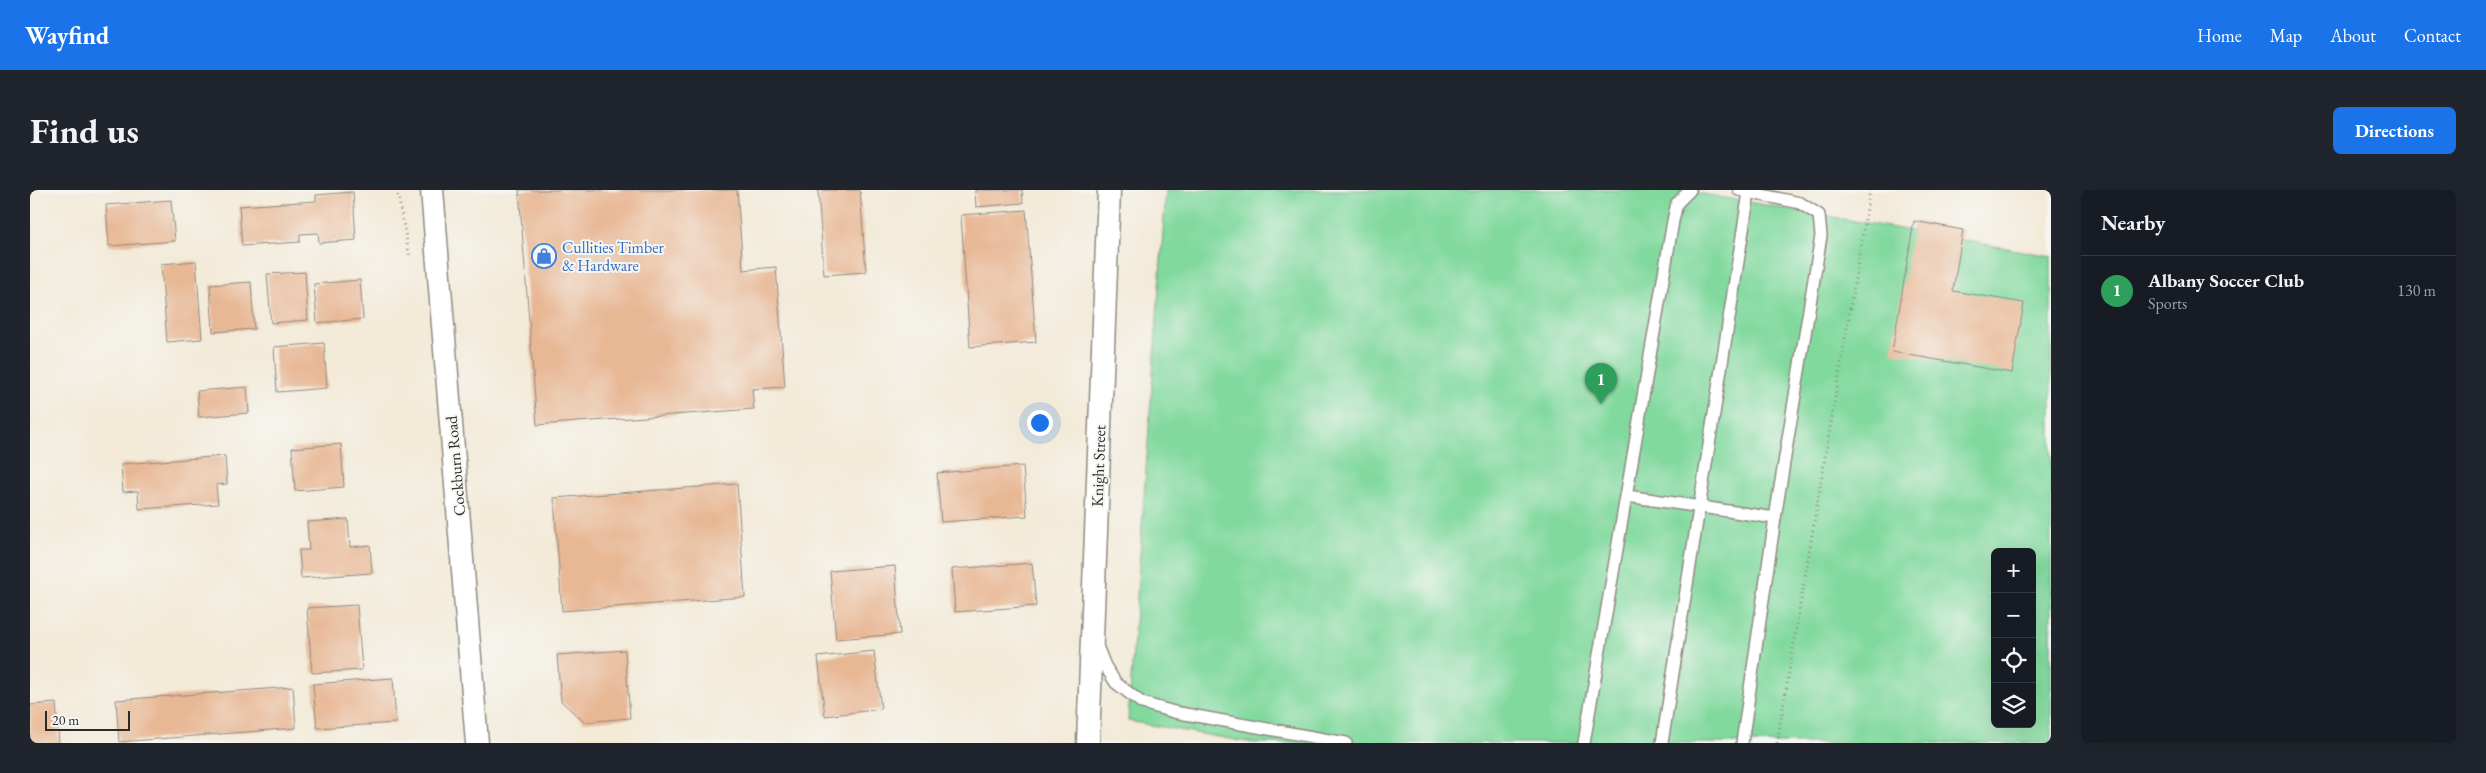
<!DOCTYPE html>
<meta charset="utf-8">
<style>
:root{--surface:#171b24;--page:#20242c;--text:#f1f3f6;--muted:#9ea1a6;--line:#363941;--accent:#1a73e8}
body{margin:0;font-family:"EB Garamond",serif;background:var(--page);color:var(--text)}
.controls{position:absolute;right:15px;bottom:15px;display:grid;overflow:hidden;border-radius:8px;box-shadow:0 5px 20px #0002}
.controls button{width:45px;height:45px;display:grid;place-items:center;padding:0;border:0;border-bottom:1px solid var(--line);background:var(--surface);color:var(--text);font:25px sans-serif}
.scale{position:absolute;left:15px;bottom:12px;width:85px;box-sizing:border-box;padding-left:5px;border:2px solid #2b2b2b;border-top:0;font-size:14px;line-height:18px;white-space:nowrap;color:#2b2b2b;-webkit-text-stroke:4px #f6f6f2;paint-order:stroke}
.you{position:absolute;left:1009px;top:232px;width:18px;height:18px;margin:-12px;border:4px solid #fff;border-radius:50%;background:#1a73e8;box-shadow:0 0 0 8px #1a73e833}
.badge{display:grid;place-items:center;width:32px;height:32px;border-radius:50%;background:var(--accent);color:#fff;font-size:16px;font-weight:700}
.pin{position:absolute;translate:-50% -41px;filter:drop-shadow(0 1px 2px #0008)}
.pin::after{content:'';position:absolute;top:26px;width:18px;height:15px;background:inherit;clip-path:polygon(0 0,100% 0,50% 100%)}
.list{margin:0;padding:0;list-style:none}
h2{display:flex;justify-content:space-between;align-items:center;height:65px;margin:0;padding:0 20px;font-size:21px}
h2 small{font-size:16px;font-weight:400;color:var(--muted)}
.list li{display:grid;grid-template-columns:32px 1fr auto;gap:15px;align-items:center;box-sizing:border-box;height:70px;padding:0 20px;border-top:1px solid var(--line)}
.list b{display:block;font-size:19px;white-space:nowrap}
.list p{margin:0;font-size:16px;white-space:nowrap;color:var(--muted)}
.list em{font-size:16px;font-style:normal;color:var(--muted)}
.icon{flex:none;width:28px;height:28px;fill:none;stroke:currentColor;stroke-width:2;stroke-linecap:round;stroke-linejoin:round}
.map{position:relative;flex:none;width:2021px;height:553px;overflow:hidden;border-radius:8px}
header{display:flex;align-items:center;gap:30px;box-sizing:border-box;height:70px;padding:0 25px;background:var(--accent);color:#fff}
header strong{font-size:24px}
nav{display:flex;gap:28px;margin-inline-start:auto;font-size:18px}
.intro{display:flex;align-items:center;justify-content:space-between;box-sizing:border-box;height:120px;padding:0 30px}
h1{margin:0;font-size:35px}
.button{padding:12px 22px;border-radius:8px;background:var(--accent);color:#fff;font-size:18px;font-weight:700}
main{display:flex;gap:30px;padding:0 30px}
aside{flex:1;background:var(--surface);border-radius:8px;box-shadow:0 5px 20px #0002}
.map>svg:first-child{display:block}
</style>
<header>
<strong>Wayfind</strong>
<nav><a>Home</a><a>Map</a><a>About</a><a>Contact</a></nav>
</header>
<div class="intro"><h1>Find us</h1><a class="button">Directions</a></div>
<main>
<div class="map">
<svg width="2021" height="553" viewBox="0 0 2021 553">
<rect width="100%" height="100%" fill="#f6f6f2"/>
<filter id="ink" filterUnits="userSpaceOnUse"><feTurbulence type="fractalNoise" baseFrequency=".02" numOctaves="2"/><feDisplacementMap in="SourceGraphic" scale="10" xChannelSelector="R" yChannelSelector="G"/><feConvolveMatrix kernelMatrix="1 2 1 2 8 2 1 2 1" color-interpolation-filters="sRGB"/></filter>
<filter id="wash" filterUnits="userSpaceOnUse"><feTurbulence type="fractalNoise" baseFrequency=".0096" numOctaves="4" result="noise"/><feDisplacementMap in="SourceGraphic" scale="20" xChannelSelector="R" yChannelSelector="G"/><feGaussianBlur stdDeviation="1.12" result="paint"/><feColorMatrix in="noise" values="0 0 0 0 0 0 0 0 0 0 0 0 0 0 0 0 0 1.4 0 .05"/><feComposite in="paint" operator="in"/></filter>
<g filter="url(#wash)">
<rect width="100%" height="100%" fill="#f3ead8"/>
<path fill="#81d99e" stroke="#568264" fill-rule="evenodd" d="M1136,0H1651L2021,66V553H1222L1098,531ZM1965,362H2002V534H1965Z"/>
<g id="blocks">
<g fill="#e8b895">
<polygon points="489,0 707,0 713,80 746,77 755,197 722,199 724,219 507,235"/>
<polygon points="788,0 830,0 836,82 794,85"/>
<polygon points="945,0 992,0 993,13 946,17"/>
<polygon points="323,2 326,50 289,53 288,43 270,44 270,52 212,56 209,16 286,11 286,5"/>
<polygon points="141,10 145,51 79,56 76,15"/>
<polygon points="996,20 1006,152 940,157 931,25"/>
<polygon points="1884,31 1933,40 1923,101 1994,113 1982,183 1862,162"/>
<polygon points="166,71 172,149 137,152 131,74"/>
<polygon points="275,82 278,130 241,133 237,84"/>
<polygon points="330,90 333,129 287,133 284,94"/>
<polygon points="221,92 224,139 183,142 180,95"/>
<polygon points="294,153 297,198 247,202 244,157"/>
<polygon points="217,197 219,223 169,227 167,201"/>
<polygon points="311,254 314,297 265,301 262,258"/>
<polygon points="195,266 197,294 186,295 188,314 109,319 108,301 93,302 91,274"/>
<polygon points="993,276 997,326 911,332 907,283"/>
<polygon points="707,294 715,407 532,421 524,308"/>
<polygon points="318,329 320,357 340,355 342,383 271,388 269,360 279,360 277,332"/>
<polygon points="1002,373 1006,416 925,422 922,379"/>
<polygon points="865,376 870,444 806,449 800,381"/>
<polygon points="327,415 332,480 282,483 277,418"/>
<polygon points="595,460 600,528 554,532 531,511 527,465"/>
<polygon points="844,461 851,519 795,526 788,467"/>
<polygon points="363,488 366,533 287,538 283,494"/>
<polygon points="263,497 266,538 89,552 86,510"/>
<polygon points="26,513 29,553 0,553 0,515"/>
</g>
</g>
</g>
<g filter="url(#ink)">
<use href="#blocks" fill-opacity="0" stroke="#8f8a82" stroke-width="1"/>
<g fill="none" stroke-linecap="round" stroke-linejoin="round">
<defs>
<g id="lane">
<polyline points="1709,0 1770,13 1789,25 1791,46 1745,328 1712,553"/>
<polyline points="1597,306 1745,328"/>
<polyline points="1067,456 1075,476 1086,493 1112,513 1144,522 1316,553"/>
<polyline points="1554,553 1643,31 1647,13 1660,0"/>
<polyline points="1632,553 1719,2"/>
</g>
<g id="street">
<polyline points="402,0 447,553"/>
<polyline points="1058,553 1079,0"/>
</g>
</defs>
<use href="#lane" stroke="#8f8a82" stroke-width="14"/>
<use href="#street" stroke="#8f8a82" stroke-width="25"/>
<g stroke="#8f8a82" stroke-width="3" stroke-dasharray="1 4" stroke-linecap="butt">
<polyline points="367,0 380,68"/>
<polyline points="1747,553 1840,0"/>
</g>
<use href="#lane" stroke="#fff" stroke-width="11"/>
<use href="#street" stroke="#fff" stroke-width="22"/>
</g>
</g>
<defs>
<symbol id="shop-ring" viewBox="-11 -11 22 22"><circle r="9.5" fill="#f6f6f2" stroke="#3f7fe0" stroke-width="1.5"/><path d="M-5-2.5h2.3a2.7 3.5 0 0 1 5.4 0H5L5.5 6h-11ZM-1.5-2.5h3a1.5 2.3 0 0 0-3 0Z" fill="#3f7fe0"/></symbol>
</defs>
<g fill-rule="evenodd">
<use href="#shop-ring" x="500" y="52" width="28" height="28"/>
</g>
<g text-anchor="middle" stroke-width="4" stroke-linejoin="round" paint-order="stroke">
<g font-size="16" fill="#366cbe" stroke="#f6f6f2" text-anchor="start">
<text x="532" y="63">Cullities Timber<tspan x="532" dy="18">&amp; Hardware</tspan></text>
</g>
<g font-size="16" fill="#2b2b2b" stroke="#f6f6f2">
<text transform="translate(425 276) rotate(-95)" y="6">Cockburn Road</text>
<text transform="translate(1068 276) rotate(-88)" y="6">Knight Street</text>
</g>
</g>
</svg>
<div class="controls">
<button>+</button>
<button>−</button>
<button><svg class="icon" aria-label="locate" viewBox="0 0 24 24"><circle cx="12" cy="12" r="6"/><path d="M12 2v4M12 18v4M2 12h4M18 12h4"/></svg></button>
<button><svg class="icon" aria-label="layers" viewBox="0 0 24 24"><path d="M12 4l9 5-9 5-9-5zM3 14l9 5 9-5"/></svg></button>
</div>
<div class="scale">20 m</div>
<div class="you"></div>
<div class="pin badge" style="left:1571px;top:214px;background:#2e9e5b">1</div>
</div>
<aside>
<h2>Nearby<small></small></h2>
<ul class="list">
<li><span class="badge" style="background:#2e9e5b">1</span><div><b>Albany Soccer Club</b><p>Sports</p></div><em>130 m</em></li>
</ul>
</aside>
</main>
